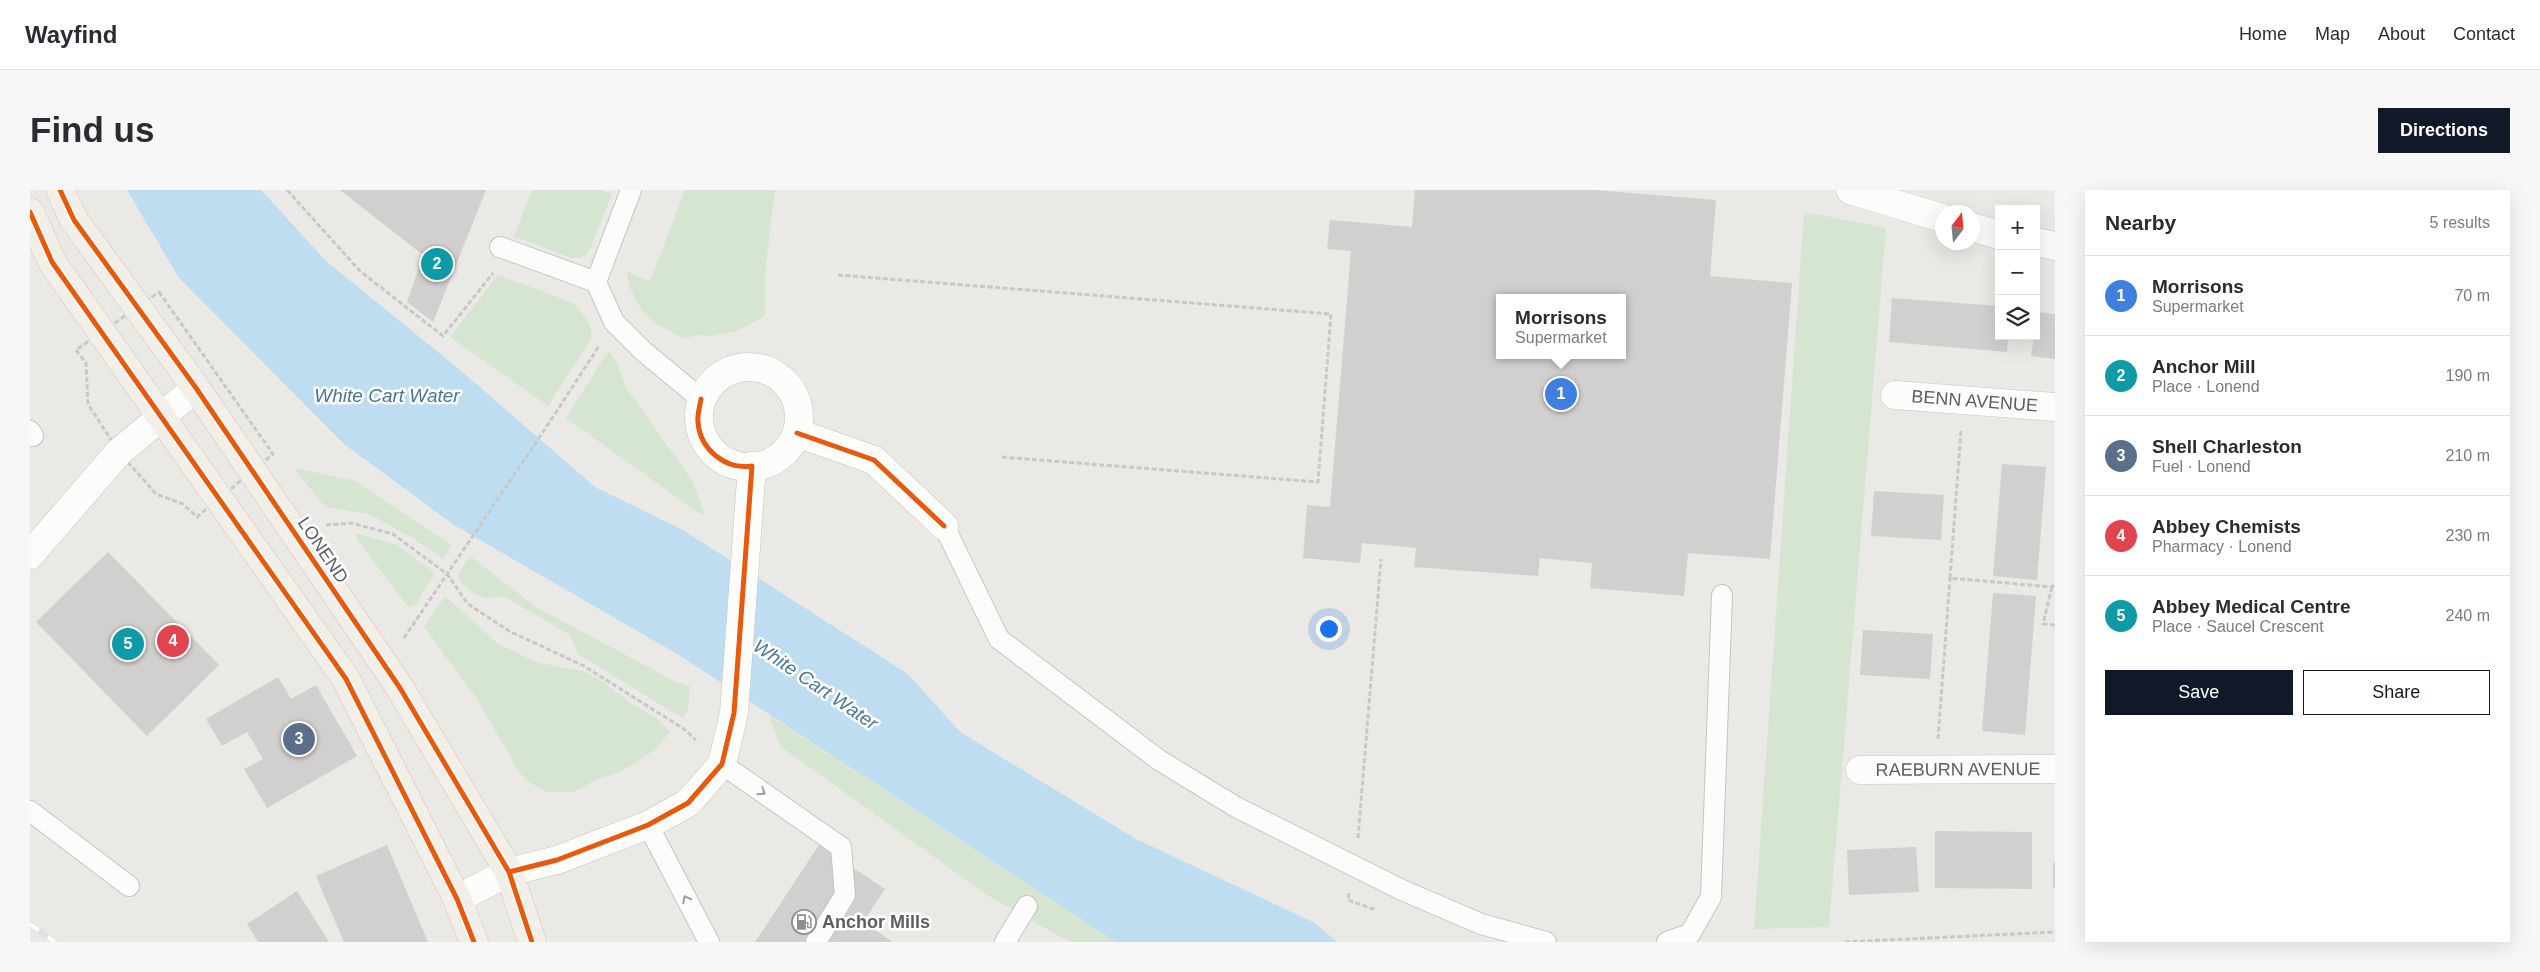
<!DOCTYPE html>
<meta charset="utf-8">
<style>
:root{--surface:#fff;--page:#f7f7f7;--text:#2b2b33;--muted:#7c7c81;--line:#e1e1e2;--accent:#111827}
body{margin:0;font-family:Helvetica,sans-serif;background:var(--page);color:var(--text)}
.controls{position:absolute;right:15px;top:15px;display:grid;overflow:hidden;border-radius:0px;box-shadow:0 5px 20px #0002}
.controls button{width:45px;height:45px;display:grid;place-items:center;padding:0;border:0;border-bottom:1px solid var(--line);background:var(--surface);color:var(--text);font:25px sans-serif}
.compass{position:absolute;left:1905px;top:15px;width:45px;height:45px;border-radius:50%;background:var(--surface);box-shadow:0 5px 20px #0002;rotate:16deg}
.you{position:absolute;left:1298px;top:438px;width:18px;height:18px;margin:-12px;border:4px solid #fff;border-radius:50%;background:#1a73e8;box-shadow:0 0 0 8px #1a73e833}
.badge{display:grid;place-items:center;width:32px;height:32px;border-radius:50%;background:var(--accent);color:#fff;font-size:16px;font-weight:700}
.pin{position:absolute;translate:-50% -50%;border:2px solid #fff;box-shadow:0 1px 5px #0006}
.popup{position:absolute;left:1466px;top:104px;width:130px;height:65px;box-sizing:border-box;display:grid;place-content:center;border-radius:0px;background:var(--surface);filter:drop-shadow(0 1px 4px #0005);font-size:16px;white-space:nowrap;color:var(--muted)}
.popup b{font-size:19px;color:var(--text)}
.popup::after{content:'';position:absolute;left:50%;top:100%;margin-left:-10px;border:10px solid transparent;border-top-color:var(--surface)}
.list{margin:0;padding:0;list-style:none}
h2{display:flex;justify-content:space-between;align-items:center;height:65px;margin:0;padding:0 20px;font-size:21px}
h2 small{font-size:16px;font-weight:400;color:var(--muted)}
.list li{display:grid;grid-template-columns:32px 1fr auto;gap:15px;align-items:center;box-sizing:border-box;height:80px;padding:0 20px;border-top:1px solid var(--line)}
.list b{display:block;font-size:19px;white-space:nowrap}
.list p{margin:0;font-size:16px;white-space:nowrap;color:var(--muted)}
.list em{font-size:16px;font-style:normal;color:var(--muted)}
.actions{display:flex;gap:10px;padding:15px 20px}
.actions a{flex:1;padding:11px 0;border:1px solid var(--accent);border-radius:0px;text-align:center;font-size:18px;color:var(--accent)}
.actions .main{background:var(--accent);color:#fff}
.icon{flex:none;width:28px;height:28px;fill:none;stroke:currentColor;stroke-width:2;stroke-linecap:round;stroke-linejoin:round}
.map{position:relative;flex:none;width:2025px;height:752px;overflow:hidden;border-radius:0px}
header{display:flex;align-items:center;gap:30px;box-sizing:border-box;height:70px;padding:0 25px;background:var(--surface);border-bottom:1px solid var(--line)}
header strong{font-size:24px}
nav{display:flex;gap:28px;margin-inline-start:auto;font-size:18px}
.intro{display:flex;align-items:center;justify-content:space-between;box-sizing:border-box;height:120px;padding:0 30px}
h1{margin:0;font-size:35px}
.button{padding:12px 22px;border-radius:0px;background:var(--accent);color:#fff;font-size:18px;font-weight:700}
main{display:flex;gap:30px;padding:0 30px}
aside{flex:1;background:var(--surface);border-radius:0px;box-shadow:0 5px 20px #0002}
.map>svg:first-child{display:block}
</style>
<header>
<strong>Wayfind</strong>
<nav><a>Home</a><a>Map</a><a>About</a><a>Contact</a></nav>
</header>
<div class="intro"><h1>Find us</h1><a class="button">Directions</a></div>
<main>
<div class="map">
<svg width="2025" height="752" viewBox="0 0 2025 752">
<rect width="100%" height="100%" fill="#eae9e5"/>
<g fill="#d5e5d2">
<polygon points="502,0 571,0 582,4 560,59 552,68 541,68 484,46"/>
<polygon points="655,0 745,0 735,83 735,126 709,140 683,146 666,145 654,149 624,133 612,121 599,96 597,82 620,91"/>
<polygon points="1774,22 1856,38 1799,737 1724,739"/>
<path d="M468,85L541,112C551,120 564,135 561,149L518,216L420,147Z"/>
<polygon points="580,163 587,173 595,196 662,290 674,322 673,326 536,228 575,166"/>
<polygon points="264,278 326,291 421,355 413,369 379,346 339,324 295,317"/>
<polygon points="325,343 365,354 405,383 386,414 378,417 328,351"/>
<polygon points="440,366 506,417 648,493 660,496 658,520 652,528 548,464 540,445 475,407 456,408 446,405 432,394 427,386"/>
<polygon points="415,406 468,454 509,473 553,481 573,492 602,514 628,529 640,542 624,560 604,574 584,584 563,591 553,598 542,602 517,602 497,591 490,583 445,506 394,437"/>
<polygon points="739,525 1086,752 1040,752 957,705 750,556"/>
</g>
<polygon fill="#beddf0" points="97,0 231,0 296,71 430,180 565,297 653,340 878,484 930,542 1106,649 1285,733 1307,752 1086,752 649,465 424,335 314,254 149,88"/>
<g fill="#d1d0ce" fill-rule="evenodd">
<polygon points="310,0 456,0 403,132 377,112 393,65"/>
<path d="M1385,0H1564L1686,10L1680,86L1762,93L1740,369L1658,363L1654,406L1560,398L1562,373L1510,368L1508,386L1384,377L1386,358L1332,353L1330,373L1273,368L1277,315L1300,317L1321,61L1297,59L1300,30L1382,37ZM1470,108H1592V165H1470Z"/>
<polygon points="1862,108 1969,116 1969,146 1978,146 1977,162 1859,152"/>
<polygon points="2007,122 2025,124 2025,169 2001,166 2004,146 2006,146"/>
<polygon points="1972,274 2016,277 2007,390 1963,386"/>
<polygon points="1844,301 1914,305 1911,350 1841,346"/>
<polygon points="78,362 189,475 117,546 6,432"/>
<polygon points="1963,403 2006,406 1995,545 1952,541"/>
<polygon points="1833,440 1903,444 1900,489 1830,485"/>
<polygon points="248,487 261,509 286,495 327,566 237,618 214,579 233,569 217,542 192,556 176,529"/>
<polygon points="1905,641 2002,642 2002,699 1905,698"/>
<polygon points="357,655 398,752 314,752 286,686"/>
<polygon points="789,655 855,699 833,732 863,752 725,752"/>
<polygon points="1886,657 1889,702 1819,705 1817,660"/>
<rect x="2023" y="673" width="2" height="25"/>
<polygon points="267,701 299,752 228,752 217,734"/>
</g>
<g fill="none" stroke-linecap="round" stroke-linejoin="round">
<defs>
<g id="service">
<polyline points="601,0 566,92 584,132 613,161 671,209"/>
<polyline points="470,57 566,92"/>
<polyline points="0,241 3,246"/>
<polyline points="914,336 969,449 1129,570 1206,617 1372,700 1451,734 1516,752"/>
<polyline points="692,574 811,657 815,705 786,752"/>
<polyline points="0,621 99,696"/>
<polyline points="618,635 679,752"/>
<polyline points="975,752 997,716"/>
<polyline points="1637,752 1660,744 1681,707 1692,405"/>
</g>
<g id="minor">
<polyline points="1820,0 1912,28"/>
<polyline points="1942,37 1969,45"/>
<polyline points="2006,52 2025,56"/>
<circle cx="719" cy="227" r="50"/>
<path id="s1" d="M1865,205L2025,217"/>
<polyline points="767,243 844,270 914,336"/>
<polyline points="0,365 89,262 166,198"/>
<path id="s2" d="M1830,580L2025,579"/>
<polyline points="427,709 479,682 527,670 618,635 658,613 692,574 704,523 722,276"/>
</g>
<g id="primary">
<polyline points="30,0 44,30 166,198 370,498 479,682 502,752"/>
<polyline points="0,22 22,72 316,489 427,709 444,752"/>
</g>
</defs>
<use href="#service" stroke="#c5c5c5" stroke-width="22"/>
<use href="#minor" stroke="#c5c5c5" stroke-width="29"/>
<use href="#primary" stroke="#cfc7b6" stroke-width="29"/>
<g stroke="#c6c9c7" stroke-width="3" stroke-dasharray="5 2.5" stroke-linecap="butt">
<polyline points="257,0 330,81 413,146 463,83"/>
<polyline points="808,85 1301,124 1288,292 971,267"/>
<polygon points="129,102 243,264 167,327 153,314 126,304 89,262 58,214 56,173 46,160"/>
<polyline points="1931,241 1920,388 2022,397 2025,394"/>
<polyline points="296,335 321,333 363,344 417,384 438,414 479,441 554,476 654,539 666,550"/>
<polyline points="2022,397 2013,434 2025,435"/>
<polyline points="374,448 523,227 569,156"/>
<polyline points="1908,549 1920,388"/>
<polyline points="1328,648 1351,369"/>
<polyline points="1319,703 1318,710 1346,720"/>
<polyline points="1815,752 2025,742"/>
</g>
<use href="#service" stroke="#fcfcfb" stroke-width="20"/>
<use href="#minor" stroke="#fcfcfb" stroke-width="28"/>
<use href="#primary" stroke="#f1efe8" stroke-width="28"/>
<defs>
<polyline id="rail" points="0,734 25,752"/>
</defs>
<use href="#rail" stroke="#e2e1e1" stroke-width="5.5"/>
<use href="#rail" stroke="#fff" stroke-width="4" stroke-dasharray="11" stroke-linecap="butt"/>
<defs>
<g id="cycleway">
<polyline points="30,0 44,30 166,198 370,498 479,682 502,752"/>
<polyline points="0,22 22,72 316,489 427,709 444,752"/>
<polyline points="767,243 844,270 914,336"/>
<path d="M479,682L527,670L618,635L658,613L692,574L704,523L722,276C696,280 670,260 668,232C667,225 670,216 671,209"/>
</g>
</defs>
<use href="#cycleway" stroke="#fff" stroke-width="8"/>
<use href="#cycleway" stroke="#e8590c" stroke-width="5"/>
</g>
<defs><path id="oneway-chevron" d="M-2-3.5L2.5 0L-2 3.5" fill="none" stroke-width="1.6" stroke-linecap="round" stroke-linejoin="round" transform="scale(1.25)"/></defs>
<g stroke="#9b9e9f">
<use href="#oneway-chevron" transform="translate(732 602) rotate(35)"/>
<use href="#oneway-chevron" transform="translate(656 709) rotate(-117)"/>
</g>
<defs>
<symbol id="fuel-ring" viewBox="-11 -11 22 22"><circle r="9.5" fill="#fff" stroke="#8d8f90" stroke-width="1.5"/><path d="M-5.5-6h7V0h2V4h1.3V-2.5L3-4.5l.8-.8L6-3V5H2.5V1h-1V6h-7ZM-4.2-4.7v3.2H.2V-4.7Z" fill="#8d8f90"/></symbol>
</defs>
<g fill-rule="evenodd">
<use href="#fuel-ring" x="760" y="718" width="28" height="28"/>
</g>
<g text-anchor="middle" stroke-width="5" stroke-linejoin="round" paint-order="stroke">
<g font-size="18" fill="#5b5f62" stroke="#fff">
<text dy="6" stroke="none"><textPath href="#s1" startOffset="80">BENN AVENUE</textPath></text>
<text transform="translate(293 360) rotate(56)" y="6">LONEND</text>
<text dy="6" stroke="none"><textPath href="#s2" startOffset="98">RAEBURN AVENUE</textPath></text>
</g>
<g font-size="18" font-weight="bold" fill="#5b5f62" stroke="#fff" text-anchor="start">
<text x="792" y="738">Anchor Mills</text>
</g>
<g font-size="19" font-style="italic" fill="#48759c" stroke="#fff">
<text x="357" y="212">White Cart Water</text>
<text transform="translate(786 494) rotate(34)" y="7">White Cart Water</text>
</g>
</g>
</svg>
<div class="controls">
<button>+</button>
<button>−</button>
<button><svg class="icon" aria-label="layers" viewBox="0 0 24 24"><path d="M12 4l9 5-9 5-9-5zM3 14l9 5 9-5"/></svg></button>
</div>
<svg class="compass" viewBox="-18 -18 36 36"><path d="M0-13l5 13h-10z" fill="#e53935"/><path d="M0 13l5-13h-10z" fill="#7c7c81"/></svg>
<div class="you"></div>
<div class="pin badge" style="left:1531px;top:204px;background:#3f7fe0">1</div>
<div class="popup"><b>Morrisons</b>Supermarket</div>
<div class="pin badge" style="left:407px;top:74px;background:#0f9aa8">2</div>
<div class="pin badge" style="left:269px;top:549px;background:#5c6f8a">3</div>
<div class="pin badge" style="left:143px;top:451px;background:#e0444e">4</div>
<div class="pin badge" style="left:98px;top:454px;background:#0f9aa8">5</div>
</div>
<aside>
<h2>Nearby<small>5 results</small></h2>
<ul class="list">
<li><span class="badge" style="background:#3f7fe0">1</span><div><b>Morrisons</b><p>Supermarket</p></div><em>70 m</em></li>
<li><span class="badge" style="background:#0f9aa8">2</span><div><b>Anchor Mill</b><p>Place · Lonend</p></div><em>190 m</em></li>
<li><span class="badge" style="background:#5c6f8a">3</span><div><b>Shell Charleston</b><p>Fuel · Lonend</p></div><em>210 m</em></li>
<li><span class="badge" style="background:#e0444e">4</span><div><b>Abbey Chemists</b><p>Pharmacy · Lonend</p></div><em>230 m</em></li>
<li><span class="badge" style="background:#0f9aa8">5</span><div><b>Abbey Medical Centre</b><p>Place · Saucel Crescent</p></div><em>240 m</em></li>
</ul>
<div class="actions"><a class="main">Save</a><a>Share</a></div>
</aside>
</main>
